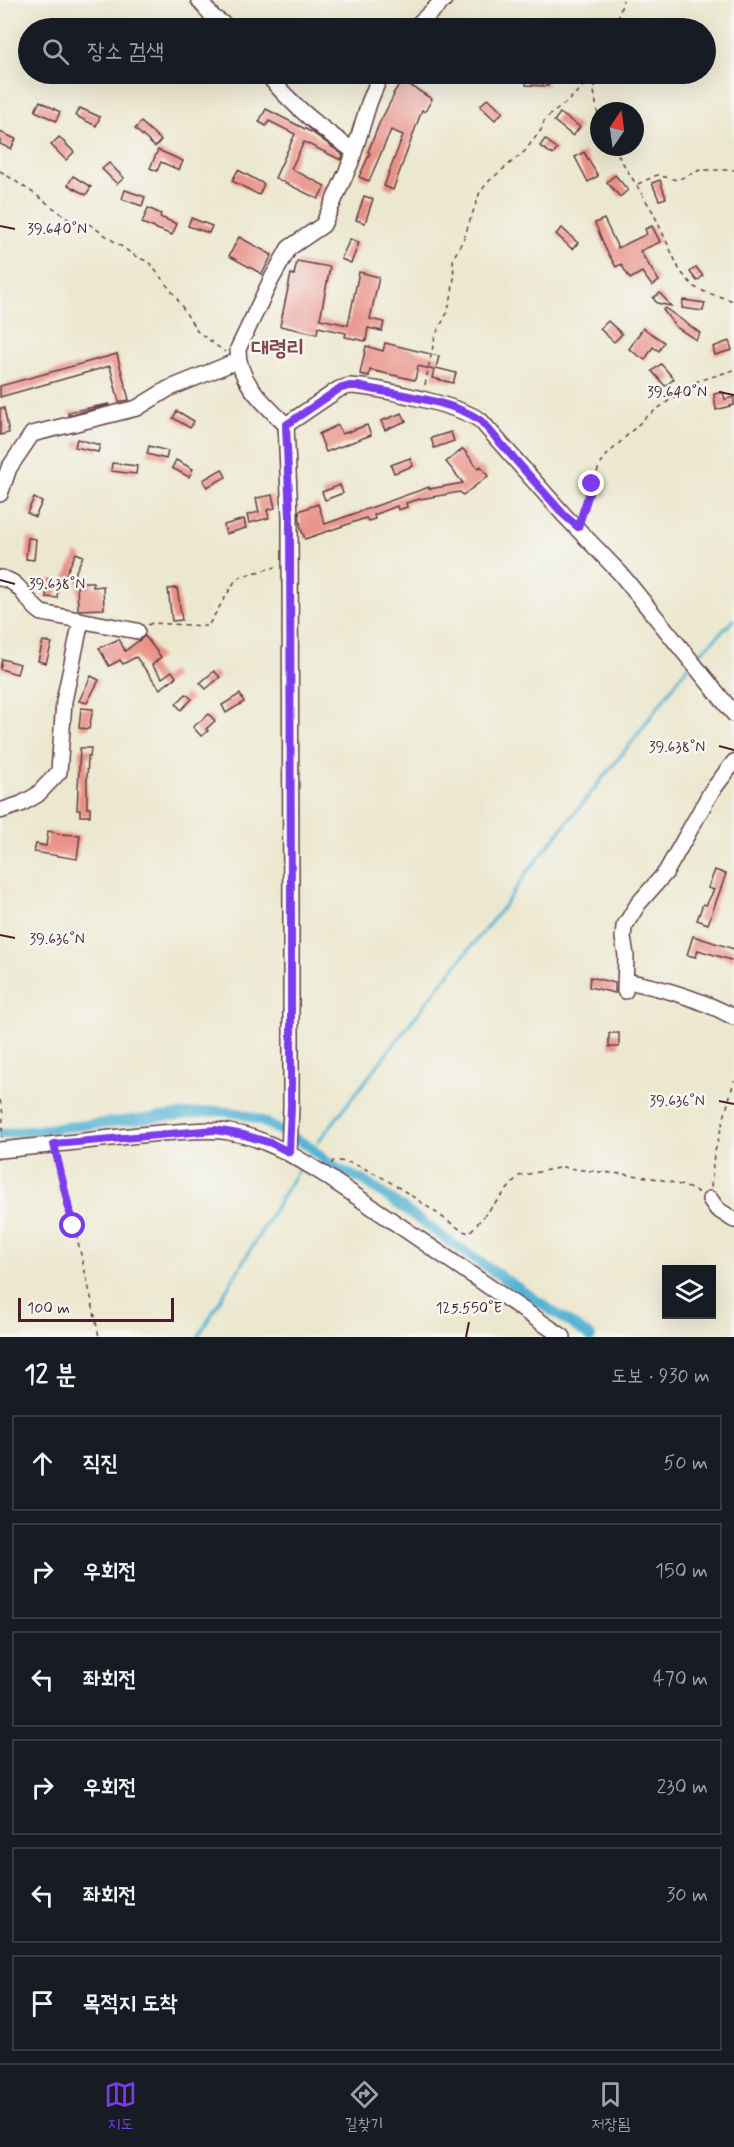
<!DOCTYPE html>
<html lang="ko">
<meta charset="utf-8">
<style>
:root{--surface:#171b24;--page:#20242c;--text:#f1f3f6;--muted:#9ea1a6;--line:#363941;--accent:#7c3aed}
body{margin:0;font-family:Mynerve,"Poor Story",sans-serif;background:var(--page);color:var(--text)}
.controls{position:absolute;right:18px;bottom:18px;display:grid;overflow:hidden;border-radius:0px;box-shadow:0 6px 24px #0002}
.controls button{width:54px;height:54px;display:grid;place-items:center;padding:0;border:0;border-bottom:2px solid var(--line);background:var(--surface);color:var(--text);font:30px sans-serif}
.compass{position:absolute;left:590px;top:102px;width:54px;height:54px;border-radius:50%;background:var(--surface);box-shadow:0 6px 24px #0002;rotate:13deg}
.scale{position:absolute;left:18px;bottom:15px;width:156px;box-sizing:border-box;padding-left:6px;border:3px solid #4a1f2b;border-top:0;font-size:16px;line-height:21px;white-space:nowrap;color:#4a1f2b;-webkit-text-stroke:4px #f6f6f2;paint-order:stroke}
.stop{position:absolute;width:18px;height:18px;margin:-14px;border:4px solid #7c3aed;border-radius:50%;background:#fff}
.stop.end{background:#7c3aed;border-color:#fff;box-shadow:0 2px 6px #0008}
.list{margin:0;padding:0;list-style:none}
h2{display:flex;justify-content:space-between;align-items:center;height:78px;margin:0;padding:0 24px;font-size:26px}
h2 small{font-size:20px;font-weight:400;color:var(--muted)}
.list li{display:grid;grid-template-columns:39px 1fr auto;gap:18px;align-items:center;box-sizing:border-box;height:96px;margin:0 12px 12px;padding:0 12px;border:2px solid var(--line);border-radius:0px}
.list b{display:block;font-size:22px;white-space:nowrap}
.list em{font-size:20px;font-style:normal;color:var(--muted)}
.icon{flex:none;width:33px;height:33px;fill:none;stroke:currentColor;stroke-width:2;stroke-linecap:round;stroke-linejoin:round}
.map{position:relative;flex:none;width:734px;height:1337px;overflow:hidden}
.search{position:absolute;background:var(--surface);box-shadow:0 6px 24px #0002;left:18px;right:18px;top:18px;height:66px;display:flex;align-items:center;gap:15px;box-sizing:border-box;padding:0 21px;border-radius:33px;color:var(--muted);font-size:22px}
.sheet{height:726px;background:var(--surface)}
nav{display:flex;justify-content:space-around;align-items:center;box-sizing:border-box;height:84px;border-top:2px solid var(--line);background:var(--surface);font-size:16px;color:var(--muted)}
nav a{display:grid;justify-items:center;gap:3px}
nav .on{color:var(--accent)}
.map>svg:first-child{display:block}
</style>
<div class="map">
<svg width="734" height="1337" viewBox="0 0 734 1337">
<rect width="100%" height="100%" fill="#f6f6f2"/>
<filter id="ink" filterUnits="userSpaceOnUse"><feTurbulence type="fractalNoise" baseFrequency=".0167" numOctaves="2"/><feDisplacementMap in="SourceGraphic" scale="12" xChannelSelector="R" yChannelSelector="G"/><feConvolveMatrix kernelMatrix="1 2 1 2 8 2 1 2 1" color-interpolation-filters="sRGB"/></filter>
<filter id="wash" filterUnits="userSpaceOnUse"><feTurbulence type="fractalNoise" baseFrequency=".008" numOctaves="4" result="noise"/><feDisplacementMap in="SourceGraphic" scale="24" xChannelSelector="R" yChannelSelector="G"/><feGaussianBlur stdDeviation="1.35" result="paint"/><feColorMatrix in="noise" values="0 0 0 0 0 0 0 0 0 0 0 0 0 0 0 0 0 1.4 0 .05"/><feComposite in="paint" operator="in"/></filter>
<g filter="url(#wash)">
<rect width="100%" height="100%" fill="#ece8cf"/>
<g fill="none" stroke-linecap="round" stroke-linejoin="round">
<g stroke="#55b3d3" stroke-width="3">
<polyline points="695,658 734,620"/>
<polyline points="318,1142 440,985 504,906 528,871 635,738 688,666"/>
<polyline points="198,1337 298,1170"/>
</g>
<polyline stroke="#55b3d3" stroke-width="10" points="0,1134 217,1111 238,1113 260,1120 309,1146 326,1161 340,1170 365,1181 456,1246 591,1337"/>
</g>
<g id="blocks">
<g fill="#e99186">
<polygon points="526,75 548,75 548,86 526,85"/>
<polygon points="402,80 432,99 425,112 422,110 393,190 384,186 403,135 391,130 369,181 359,177 370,153 368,152 379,124 394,95 393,94"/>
<polygon points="488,98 503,112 495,120 480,106"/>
<polygon points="40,101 60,112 56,121 35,111"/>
<polygon points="80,108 100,117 96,126 76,116"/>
<polygon points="266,109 313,133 343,155 341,160 304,142 291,169 325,186 318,199 275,178 295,134 269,121 266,126 259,122"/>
<polygon points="560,113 580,127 573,136 554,121"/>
<polygon points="141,122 161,140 155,147 135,129"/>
<polygon points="0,132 16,139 11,149 0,144"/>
<polygon points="59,137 74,152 66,160 51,145"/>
<polygon points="545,139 557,149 553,155 540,146"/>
<polygon points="158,150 183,161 179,170 161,162 157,171 150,168"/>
<polygon points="584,152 598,176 588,182 575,157"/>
<polygon points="109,163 124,178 117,184 102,169"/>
<polygon points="238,170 264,184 259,195 232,181"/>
<polygon points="615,175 628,190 620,197 607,182"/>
<polygon points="73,176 91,187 86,195 68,185"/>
<polygon points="660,180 666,198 659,200 652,183"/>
<polygon points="125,190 145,197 142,206 122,199"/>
<polygon points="364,196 373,199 365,223 356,220"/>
<polygon points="148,208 161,214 160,217 177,224 172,235 142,223"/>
<polygon points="191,218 212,226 209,233 188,226"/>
<polygon points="604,219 618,248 647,234 645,229 652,226 660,242 640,251 659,281 652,286 642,272 630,279 621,264 616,267 606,250 595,223"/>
<polygon points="562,228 578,243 572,249 556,234"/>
<polygon points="239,237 272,255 262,274 229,256"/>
<polygon points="350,239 359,243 351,263 341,259"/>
<polygon points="297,261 330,267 320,319 348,325 359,272 379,277 370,319 384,322 382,331 368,328 366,341 345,337 346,333 318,327 317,334 280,326 291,274 294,275"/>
<polygon points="696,267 703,276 697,281 690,272"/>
<polygon points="660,293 671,306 657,303 653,298"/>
<polygon points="683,300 705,303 703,311 682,308"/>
<polygon points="665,308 700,333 696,340 676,327 663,310"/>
<polygon points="608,321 622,334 614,342 600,329"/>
<polygon points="643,328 664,342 659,351 653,347 645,360 629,349"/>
<polygon points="729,341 732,350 715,355 713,347"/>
<polygon points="385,343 439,356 436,368 456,373 453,383 432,378 434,370 418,366 415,380 370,370 369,376 360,374 366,346 383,351"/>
<polygon points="117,354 129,400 119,402 110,366 0,397 0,386"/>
<polygon points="661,364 674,379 665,386 652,371"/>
<polygon points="723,392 725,399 734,397 734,405 716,410 714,394"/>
<polygon points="109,404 109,405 68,415 68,412"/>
<polygon points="0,408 4,408 9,433 0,435"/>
<polygon points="177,411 194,421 190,428 173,418"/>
<polygon points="402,413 406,421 385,430 381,421"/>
<polygon points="338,425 342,434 367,425 371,435 326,452 319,434"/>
<polygon points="451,432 454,441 434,448 431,438"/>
<polygon points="77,439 100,445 98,452 75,447"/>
<polygon points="149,446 168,451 166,459 147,454"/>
<polygon points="463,449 478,468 481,466 488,476 463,495 460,492 420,499 406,503 407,507 398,510 397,506 374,515 375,519 368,521 366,518 305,539 301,529 299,511 318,504 325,524 429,487 429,489 463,483 446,462"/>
<polygon points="410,458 413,466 394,473 391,465"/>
<polygon points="176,460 193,469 189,477 172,468"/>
<polygon points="112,463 137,466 136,474 111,471"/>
<polygon points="222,469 226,477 207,487 203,480"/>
<polygon points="340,485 343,493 325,500 322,492"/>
<polygon points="272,495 275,508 267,510 269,518 249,523 247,515 259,512 256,498"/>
<polygon points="34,498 42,502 35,517 27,513"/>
<polygon points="244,519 246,528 226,534 224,525"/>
<polygon points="28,538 36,539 34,560 26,559"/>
<polygon points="76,553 83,556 72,580 65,576"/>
<polygon points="48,579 59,580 57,598 46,597"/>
<polygon points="77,582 93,582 93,587 103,586 104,609 78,610"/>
<polygon points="177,588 182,620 172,621 168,589"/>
<polygon points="145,636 161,657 152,665 162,678 172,671 176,677 160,689 136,657 123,664 120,660 109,666 99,648 119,639 125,651"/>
<polygon points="43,641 52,643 46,663 38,661"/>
<polygon points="2,659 20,664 17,674 0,669"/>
<polygon points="214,671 220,677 206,689 200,683"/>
<polygon points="91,676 99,680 87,703 79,701"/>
<polygon points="186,694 192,699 181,710 176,704"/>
<polygon points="240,694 244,702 226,713 222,705"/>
<polygon points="81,708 93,709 89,729 79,728"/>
<polygon points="209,714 215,721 206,729 208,731 201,736 193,727"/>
<polygon points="80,748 91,748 90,757 88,756 87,780 87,808 90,808 90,816 80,816 80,810 77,810"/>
<polygon points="48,831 58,833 58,834 80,835 77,859 34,852 36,844 46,846"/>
<polygon points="715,870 726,874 708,924 697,920 703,904 706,905 714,890 708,888"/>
<polygon points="693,936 734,949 734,961 698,950 696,957 687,955"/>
<polygon points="590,977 615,983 615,993 589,987"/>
<rect x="609" y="1033" width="10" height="14"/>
</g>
</g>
</g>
<g filter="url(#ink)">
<use href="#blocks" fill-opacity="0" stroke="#623d44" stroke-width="1.5"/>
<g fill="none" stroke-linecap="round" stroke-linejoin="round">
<defs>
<g id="minor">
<polyline points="199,0 213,17 229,28"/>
<polyline points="414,28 444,0"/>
<path d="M267,74C291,105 322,129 354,151"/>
<path d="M286,425L339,389L349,386C376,387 460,405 481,421L564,515L620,573L734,714"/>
<polyline points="0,494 9,468 32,434 137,408 168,389 237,361"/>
<path d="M0,578C22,581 25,602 42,613L137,631"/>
<polyline points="0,811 21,804 37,795 59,772 64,701 81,621"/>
<path d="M626,981C663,988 700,999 734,1017"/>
<polyline points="625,991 626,955 623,938 624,927 638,904 666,872 711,792 734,762"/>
<path d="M0,1150C54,1145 107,1138 160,1133C183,1132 207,1128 229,1132C266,1138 294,1156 325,1175L563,1337"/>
<path d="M289,1152L291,1106V927L290,517L286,425C265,404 237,381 238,349L271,280L289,248L323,225L351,162L369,103L381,74"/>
<polyline points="710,1199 717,1209 734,1220"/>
</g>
</defs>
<use href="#minor" stroke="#623d44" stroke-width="18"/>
<g stroke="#623d44" stroke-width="1.5" stroke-dasharray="4.5 4.5" stroke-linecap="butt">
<polyline points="616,28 623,0"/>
<polyline points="597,74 594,91 599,122"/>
<polyline points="613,147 653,212 680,271 694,287 705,292 734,301"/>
<polyline points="0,171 35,194 80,228 89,224 138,258 148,261 176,297 197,331 225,352"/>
<polyline points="638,184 657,175 677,180 700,170 734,170"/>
<polyline points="425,385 435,336 447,313 451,298 454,278 453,259 464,238 480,192 490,180 525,151 541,130 545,119 567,102 595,74"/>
<polyline points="582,515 599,467 607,455 646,417 695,382 734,370"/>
<polyline points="148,625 152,623 208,626 235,581 242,576 276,567"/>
<polyline points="0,1100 3,1114 2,1137"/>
<polyline points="56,1156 68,1211 72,1217 91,1297 99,1337"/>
<path d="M332,1164L333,1161C365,1157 434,1213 463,1231L469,1233L519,1176L563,1167C612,1176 654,1171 700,1193"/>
<polyline points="711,1187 714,1155 734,1081"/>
</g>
<use href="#minor" stroke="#fff" stroke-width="15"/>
</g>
</g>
<g fill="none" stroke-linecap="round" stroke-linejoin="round" filter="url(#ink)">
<path stroke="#7c3aed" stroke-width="8" d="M73,1226L54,1144L215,1130L244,1135L271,1143L289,1152L291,1106V927L290,517L286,425L339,389L349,386H357C392,394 453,400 481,421L564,515L578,527L592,484"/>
</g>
<path fill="none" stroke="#4a1f2b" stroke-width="2" d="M0,226L15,229M719,392L734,395M0,580L15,584M719,746L734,750M0,935L15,938M719,1101L734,1104M466,1337L469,1322"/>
<g text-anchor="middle" stroke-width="5" stroke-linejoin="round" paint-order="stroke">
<g font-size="22" font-weight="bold" fill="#82474b" stroke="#f6f6f2">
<text x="278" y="355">대령리</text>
</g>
</g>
<g font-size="15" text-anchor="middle" fill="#4a1f2b" stroke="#f6f6f2" stroke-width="5" stroke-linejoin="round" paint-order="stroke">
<text x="57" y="234">39.640°N</text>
<text x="677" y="397">39.640°N</text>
<text x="57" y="589">39.638°N</text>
<text x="677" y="752">39.638°N</text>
<text x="57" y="944">39.636°N</text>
<text x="677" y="1106">39.636°N</text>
<text x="469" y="1313">125.550°E</text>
</g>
</svg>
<div class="controls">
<button><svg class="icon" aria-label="layers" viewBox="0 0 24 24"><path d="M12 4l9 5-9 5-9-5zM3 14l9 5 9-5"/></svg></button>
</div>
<svg class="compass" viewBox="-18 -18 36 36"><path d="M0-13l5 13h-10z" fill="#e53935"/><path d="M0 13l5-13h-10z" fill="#9ea1a6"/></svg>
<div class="scale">100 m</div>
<div class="stop" style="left:73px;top:1226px"></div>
<div class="stop end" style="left:592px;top:484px"></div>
<div class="search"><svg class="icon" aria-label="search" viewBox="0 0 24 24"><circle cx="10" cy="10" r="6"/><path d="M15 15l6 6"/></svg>장소 검색</div>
</div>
<section class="sheet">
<h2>12 분<small>도보 · 930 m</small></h2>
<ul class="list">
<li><svg class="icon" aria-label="ahead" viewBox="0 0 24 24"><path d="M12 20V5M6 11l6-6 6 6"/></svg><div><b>직진</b></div><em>50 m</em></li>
<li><svg class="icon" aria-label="right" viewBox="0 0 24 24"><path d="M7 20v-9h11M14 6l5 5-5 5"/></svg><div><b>우회전</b></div><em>150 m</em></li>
<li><svg class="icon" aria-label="left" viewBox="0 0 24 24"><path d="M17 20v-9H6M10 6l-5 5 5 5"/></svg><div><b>좌회전</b></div><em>470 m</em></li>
<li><svg class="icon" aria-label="right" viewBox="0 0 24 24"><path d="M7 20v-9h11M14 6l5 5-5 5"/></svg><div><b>우회전</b></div><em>230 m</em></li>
<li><svg class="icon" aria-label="left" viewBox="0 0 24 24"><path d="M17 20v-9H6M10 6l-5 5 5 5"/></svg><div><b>좌회전</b></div><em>30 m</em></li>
<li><svg class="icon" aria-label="arrive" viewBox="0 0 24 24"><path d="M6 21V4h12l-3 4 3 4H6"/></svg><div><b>목적지 도착</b></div></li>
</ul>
</section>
<nav>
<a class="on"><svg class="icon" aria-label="map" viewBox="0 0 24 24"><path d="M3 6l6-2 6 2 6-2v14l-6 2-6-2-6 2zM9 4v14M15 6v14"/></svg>지도</a>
<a><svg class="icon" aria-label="directions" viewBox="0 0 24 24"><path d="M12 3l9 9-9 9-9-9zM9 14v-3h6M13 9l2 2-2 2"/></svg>길찾기</a>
<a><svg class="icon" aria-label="saved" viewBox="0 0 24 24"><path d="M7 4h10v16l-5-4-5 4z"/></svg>저장됨</a>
</nav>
